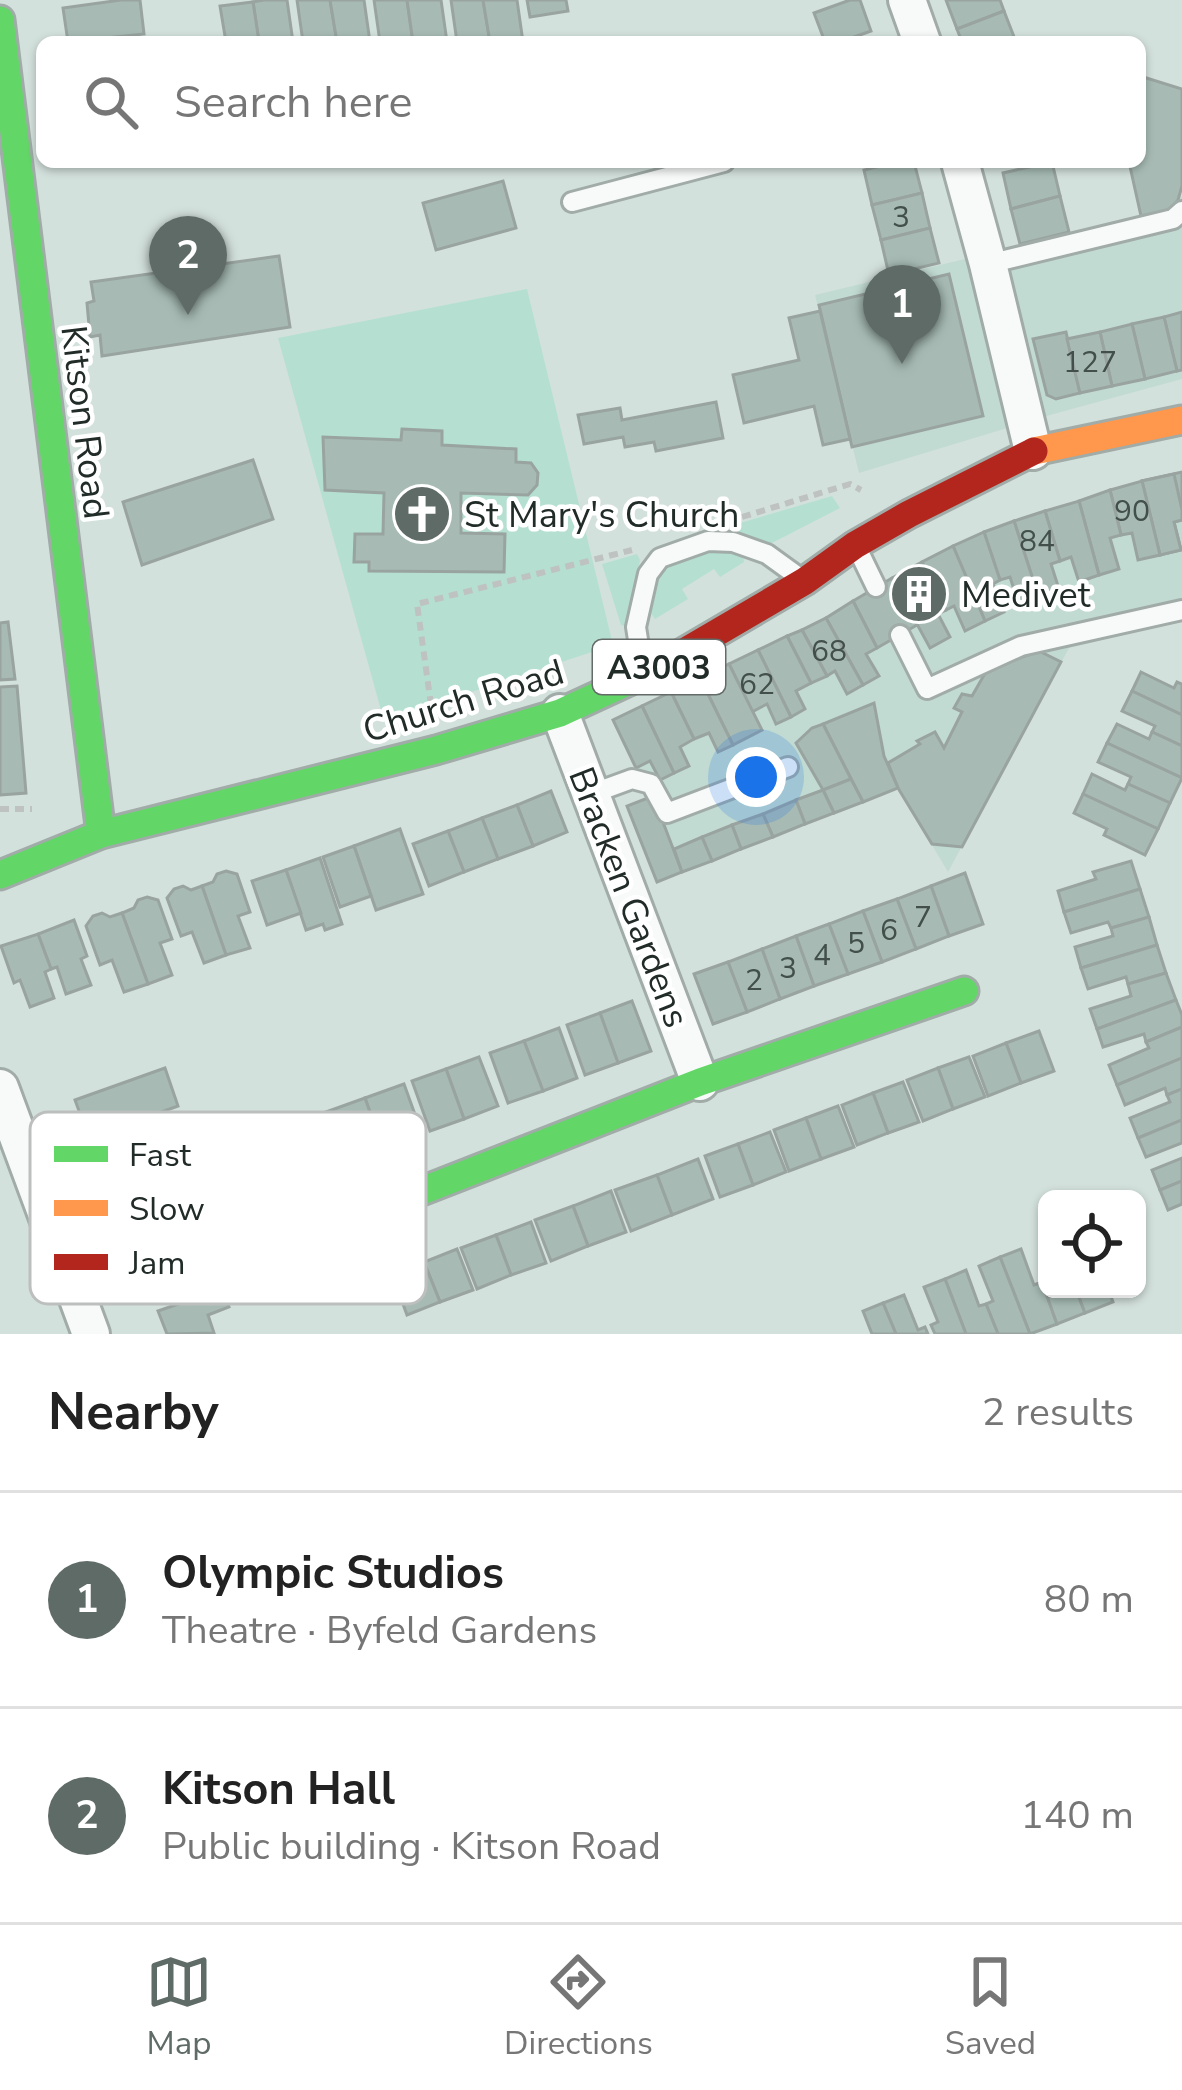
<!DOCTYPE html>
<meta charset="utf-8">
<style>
:root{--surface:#fff;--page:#f2f2f2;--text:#222;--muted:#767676;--line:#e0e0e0;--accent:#5f6b66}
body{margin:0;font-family:"Nunito Sans",sans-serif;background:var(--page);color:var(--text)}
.controls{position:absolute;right:36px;bottom:36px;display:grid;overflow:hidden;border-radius:18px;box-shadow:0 3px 9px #0004}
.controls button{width:108px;height:108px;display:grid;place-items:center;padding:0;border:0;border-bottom:3px solid var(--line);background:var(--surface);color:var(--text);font:60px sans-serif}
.you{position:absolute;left:756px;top:777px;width:42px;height:42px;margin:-30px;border:9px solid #fff;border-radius:50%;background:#1a73e8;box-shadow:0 0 0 18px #1a73e833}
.badge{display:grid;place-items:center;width:78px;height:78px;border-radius:50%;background:var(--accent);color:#fff;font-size:39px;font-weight:700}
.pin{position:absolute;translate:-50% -99px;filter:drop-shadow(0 3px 6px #0008)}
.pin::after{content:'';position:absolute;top:63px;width:42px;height:36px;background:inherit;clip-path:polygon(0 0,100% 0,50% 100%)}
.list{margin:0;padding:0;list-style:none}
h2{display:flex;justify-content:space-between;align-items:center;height:156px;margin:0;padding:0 48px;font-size:51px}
h2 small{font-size:39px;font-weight:400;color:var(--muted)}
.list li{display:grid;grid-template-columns:78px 1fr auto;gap:36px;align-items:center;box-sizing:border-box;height:216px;padding:0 48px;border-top:3px solid var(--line)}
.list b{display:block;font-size:45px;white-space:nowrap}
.list p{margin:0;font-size:39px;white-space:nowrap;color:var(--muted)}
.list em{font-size:39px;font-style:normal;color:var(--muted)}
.icon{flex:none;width:66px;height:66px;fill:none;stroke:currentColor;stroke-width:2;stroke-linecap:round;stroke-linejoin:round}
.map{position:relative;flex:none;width:1182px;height:1334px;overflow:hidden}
.search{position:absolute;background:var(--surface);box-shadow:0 3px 9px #0004;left:36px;right:36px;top:36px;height:132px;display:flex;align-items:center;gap:30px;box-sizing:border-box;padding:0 42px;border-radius:18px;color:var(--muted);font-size:45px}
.sheet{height:588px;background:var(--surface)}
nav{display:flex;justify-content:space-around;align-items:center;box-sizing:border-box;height:168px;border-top:3px solid var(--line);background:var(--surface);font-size:33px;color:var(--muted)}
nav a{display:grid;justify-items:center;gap:6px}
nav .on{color:var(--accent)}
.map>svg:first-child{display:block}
</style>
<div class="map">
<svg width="1182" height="1334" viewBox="0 0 1182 1334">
<rect width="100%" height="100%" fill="#d3e1dc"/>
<g fill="#c2dbd2">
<polygon points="1182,196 1182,379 1050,415 859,473 815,295 1173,209"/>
<polygon points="1182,472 1182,620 1069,648 948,872 898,788 657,882 627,806 647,797 613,720 802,630 892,578 984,532 1110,490"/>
</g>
<g fill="#b5e0d1">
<polygon points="527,289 613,645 384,721 278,338"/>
<polygon points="832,496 840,508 770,544 733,533 733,525"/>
<polygon points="712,549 743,555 744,562 720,577 714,569 682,589 688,599 655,619 651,613 662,568"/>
<polygon points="637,554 640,560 628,627 621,625 602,564"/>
</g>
<g fill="#a7bbb4" stroke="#99a4a0" stroke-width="3">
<polygon points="121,0 140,0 144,34 68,42 63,8"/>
<polygon points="264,0 287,0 293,42 259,42 253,2"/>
<polygon points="297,0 330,0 337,42 303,42"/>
<polygon points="330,0 364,0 370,42 337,42"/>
<polygon points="374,0 407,0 413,42 380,42"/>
<polygon points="407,0 441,0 447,42 413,42"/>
<polygon points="451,0 483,0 490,42 457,42"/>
<polygon points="483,0 517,0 523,42 490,42"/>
<polygon points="527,0 566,0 568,11 530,17"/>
<polygon points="850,0 860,0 871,31 840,42 825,42 814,13"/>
<polygon points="946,0 1000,0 1004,11 957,29"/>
<polygon points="253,2 259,42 226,42 220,6"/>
<polygon points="1004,11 1016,42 962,42 957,29"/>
<polygon points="1140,76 1182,89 1182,186 1178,200 1170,210 1141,216 1129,162 1140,162"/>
<polygon points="896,162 914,162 922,193 872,205 864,170"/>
<polygon points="1052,162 1060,196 1011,209 1003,173"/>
<polygon points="503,181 516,228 436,250 423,203"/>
<polygon points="922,193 930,228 881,240 872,205"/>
<polygon points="1060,196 1069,232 1020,244 1011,209"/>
<polygon points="930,228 939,263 889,275 881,240"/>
<polygon points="279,256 290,327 102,356 100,335 90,337 87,303 94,301 91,282"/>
<polygon points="949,274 983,416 852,447 819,305"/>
<polygon points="820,311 850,439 823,445 814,406 744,423 733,375 799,360 789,318"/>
<polygon points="1182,312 1182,370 1177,371 1164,317"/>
<polygon points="1164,317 1177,371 1145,379 1132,324"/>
<polygon points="1132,324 1145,379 1112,386 1100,332"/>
<polygon points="1066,332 1080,393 1056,399 1047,395 1033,339"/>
<polygon points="1100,332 1112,386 1080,393 1067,339"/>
<polygon points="716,402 723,438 656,451 654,442 625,447 623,437 584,444 578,415 620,408 622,420"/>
<polygon points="402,429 442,431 442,445 516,449 516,462 531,463 538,473 537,485 528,495 461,493 461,533 505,534 504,572 369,571 369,562 354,562 355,534 383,534 384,493 325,490 323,437 401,440"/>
<polygon points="253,460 273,519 142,565 123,502"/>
<polygon points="1182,472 1182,520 1174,522 1181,550 1160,555 1142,481"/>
<polygon points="1174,474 1182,510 1182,520 1174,522 1181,550 1160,555 1142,481"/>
<polygon points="1142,481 1160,555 1138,560 1132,533 1121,535 1110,490"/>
<polygon points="1110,490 1121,535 1110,538 1119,569 1099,575 1079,501"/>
<polygon points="1079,501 1099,575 1079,582 1071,557 1060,561 1045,511"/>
<polygon points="1045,511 1060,561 1051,564 1059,589 1038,595 1014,521"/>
<polygon points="1014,521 1038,595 1018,602 1010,577 1000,580 984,532"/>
<polygon points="984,532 1000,580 993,584 1004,612 985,621 953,546"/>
<polygon points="953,546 985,621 965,631 954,606 946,610 922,562"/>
<polygon points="922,562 946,610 938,614 950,637 930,648 892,578"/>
<polygon points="892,578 917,625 877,648 853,601"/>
<polygon points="853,601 877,648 866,654 879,676 863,685 826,618"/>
<polygon points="826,618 863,685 847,694 835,671 827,676 802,630"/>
<polygon points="8,622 15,679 0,680 0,623"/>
<polygon points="802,630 827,676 811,683 787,636"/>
<polygon points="787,636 811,683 796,691 805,709 791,717 758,650"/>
<polygon points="758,650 791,717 776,724 767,704 752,712 729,664"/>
<polygon points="1039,651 1061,662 962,847 932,844 898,788 888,763 920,744 917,741 935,732 944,748 962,712 954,708 962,694 972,696 987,670"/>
<polygon points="729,664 762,730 733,745 700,678"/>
<polygon points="1141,672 1174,688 1177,682 1182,684 1182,715 1132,691"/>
<polygon points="700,678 733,745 718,752 709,733 694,739 671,692"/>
<polygon points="17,686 26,793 0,795 0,687"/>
<polygon points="1132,691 1182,715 1182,746 1152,732 1155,726 1122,711"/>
<polygon points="671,692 694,739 680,747 689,766 674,773 642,706"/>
<polygon points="874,703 884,756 898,788 863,802 823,724"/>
<polygon points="642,706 674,773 660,780 650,761 636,768 613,720"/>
<polygon points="823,724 851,779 823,790 796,743 812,728"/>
<polygon points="1117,724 1149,739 1152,732 1182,746 1182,778 1107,743"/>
<polygon points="1107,743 1182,778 1170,803 1128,784 1131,777 1098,762"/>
<polygon points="1092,774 1125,790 1128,784 1170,803 1158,829 1083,794"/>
<polygon points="851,779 863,802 834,813 823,790"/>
<polygon points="823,790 834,813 805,824 796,800"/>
<polygon points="551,791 567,832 533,846 517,805"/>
<polygon points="1083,794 1158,829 1145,855 1104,835 1107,829 1074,813"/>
<polygon points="653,796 682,872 657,882 627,806"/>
<polygon points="796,800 805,824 773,837 763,814"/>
<polygon points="517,805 533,846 498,859 482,818"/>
<polygon points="763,814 773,837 741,849 732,825"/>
<polygon points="482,818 498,859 464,872 448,831"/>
<polygon points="732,825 741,849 712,861 702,837"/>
<polygon points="400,829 423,894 376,910 354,846"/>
<polygon points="448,831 464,872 429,886 413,844"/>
<polygon points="702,837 712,861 682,872 674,849"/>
<polygon points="354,846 371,896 340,907 323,857"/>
<polygon points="320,858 342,924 325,930 323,924 306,930 286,870"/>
<polygon points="1131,861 1140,889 1064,912 1058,891 1096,879 1093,872"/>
<polygon points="286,870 301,913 267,925 252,881"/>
<polygon points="226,871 237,874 250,912 238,916 250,948 226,955 202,886 213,882 217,874"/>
<polygon points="965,873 983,924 949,936 931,886"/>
<polygon points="183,886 191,890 202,886 226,955 204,963 192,932 181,936 167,898 174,889"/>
<polygon points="931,886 949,936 916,949 897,899"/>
<polygon points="1140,889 1149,917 1111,928 1108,922 1071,933 1064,912"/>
<polygon points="147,897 158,900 172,939 160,943 172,975 148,984 122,913 134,908 138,900"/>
<polygon points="897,899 916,949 882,962 863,911"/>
<polygon points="863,911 882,962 848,974 829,924"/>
<polygon points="102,913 110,917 122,913 148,984 124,992 112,960 100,965 86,926 93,916"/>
<polygon points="1149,917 1157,945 1081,968 1075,947 1113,936 1111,928"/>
<polygon points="74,920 87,956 81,959 91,985 66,994 57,967 51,969 38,934"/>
<polygon points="829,924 848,974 814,986 796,936"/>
<polygon points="38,934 51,969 45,972 54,998 30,1007 20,980 14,983 1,946"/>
<polygon points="796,936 814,986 780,999 762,949"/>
<polygon points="1157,945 1166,973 1128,984 1126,977 1088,989 1081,968"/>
<polygon points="762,949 780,999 747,1012 728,962"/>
<polygon points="728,962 747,1012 713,1024 694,974"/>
<polygon points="1166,973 1176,1000 1097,1029 1090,1009 1131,996 1128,984"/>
<polygon points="1176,1000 1182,1015 1182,1027 1146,1042 1144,1034 1103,1047 1097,1029"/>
<polygon points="632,1001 651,1051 618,1063 600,1013"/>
<polygon points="600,1013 618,1063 585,1075 567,1025"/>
<polygon points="1182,1027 1182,1058 1117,1085 1109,1065 1149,1048 1146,1042"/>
<polygon points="559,1028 577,1078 543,1091 524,1041"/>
<polygon points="1039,1031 1054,1071 1021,1083 1006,1043"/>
<polygon points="524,1041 543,1091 508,1103 490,1053"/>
<polygon points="1006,1043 1021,1083 988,1096 973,1056"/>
<polygon points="479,1057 498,1106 464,1119 446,1069"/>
<polygon points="969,1057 985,1097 953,1109 938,1068"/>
<polygon points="1182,1058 1182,1089 1167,1095 1165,1088 1125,1105 1117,1085"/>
<polygon points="165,1068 178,1106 89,1138 75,1100"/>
<polygon points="938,1068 953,1109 923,1121 907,1080"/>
<polygon points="446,1069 464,1119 430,1131 412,1081"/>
<polygon points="903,1082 919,1122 888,1133 873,1093"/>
<polygon points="404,1084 422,1134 383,1149 365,1098"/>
<polygon points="1182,1089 1182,1120 1138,1138 1130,1118 1170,1102 1167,1095"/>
<polygon points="873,1093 888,1133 857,1145 842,1105"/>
<polygon points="365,1098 383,1149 345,1162 326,1112"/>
<polygon points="838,1106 854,1147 821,1159 806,1118"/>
<polygon points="806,1118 821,1159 789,1171 774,1130"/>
<polygon points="1182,1120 1182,1143 1146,1157 1138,1138"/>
<polygon points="770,1132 786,1172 753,1185 738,1144"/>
<polygon points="738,1144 753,1185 720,1197 705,1156"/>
<polygon points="1182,1158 1182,1181 1160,1190 1152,1170"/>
<polygon points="698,1159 713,1199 672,1215 657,1175"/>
<polygon points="657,1175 672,1215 631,1231 615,1190"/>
<polygon points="1182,1181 1182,1204 1168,1210 1160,1190"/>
<polygon points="611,1191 626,1232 588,1246 573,1206"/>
<polygon points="573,1206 588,1246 551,1261 535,1220"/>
<polygon points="531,1222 546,1263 511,1275 496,1235"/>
<polygon points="496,1235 511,1275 477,1289 461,1248"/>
<polygon points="457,1249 473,1290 440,1302 424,1262"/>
<polygon points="1021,1249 1034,1285 1042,1282 1057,1324 1030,1334 1000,1257"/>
<polygon points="1000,1257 1030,1334 998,1334 986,1304 993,1301 979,1266"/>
<polygon points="424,1262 440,1302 407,1315 392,1274"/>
<polygon points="966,1270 979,1306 986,1304 998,1334 966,1334 945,1279"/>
<polygon points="945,1279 966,1334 935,1334 931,1325 938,1322 924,1287"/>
<polygon points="1047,1280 1047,1289 1076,1289 1085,1313 1057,1324 1042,1282"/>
<polygon points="222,1289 229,1307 208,1315 214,1333 167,1334 158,1311"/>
<polygon points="1076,1289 1108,1289 1113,1302 1085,1313"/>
<polygon points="904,1295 918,1330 925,1327 928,1334 896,1334 883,1303"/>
<polygon points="883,1303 896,1334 872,1334 863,1311"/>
</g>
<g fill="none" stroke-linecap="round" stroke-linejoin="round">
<defs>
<g id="lane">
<polyline points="572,202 724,162"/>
<polyline points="988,264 1173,219 1182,211"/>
<polyline points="860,554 876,587"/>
<polyline points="900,635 927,689 1021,646 1182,610"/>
<polyline points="642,665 636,627 648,574 660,558 708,541 733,542 767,554 796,575"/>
<polyline points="591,794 632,779 651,784 667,813 788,767"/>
</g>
<g id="street">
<polyline points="907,0 922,42"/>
<polyline points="960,162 988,264 1033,451"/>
<polyline points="560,713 700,1082"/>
<polyline points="0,1088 91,1334"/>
</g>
<g id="fast">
<polyline points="0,20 101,834"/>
<polyline points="0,875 101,834 436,750 560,713 655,669"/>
<polyline points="414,1194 700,1082 964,991"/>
</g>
<polyline id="slow" points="1034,451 1182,420"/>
<polyline id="jam" points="655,669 805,581 855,545 909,514 1034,451"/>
</defs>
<use href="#lane" stroke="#a1aca8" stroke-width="24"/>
<use href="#street" stroke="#a1aca8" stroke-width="42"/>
<use href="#fast" stroke="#a1aca8" stroke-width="33"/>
<use href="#slow" stroke="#a1aca8" stroke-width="33"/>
<use href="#jam" stroke="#a1aca8" stroke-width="33"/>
<g stroke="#bec2c1" stroke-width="6" stroke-dasharray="9 6" stroke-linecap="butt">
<polyline points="742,517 850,484 861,490"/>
<polyline points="431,705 417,604 632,550"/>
<polyline points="0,809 32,809"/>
</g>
<use href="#lane" stroke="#f8fafa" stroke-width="18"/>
<use href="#street" stroke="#f8fafa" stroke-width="36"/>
<use href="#fast" stroke="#63d668" stroke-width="27"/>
<use href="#slow" stroke="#ff974d" stroke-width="27"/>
<use href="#jam" stroke="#b3261e" stroke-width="27"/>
</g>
<defs>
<symbol id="church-disc" viewBox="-11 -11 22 22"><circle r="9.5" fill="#5f6b66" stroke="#fff"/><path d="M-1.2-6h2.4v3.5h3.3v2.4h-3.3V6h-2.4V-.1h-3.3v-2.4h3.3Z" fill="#fff"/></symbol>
<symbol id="building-disc" viewBox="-11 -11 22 22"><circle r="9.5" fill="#5f6b66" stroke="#fff"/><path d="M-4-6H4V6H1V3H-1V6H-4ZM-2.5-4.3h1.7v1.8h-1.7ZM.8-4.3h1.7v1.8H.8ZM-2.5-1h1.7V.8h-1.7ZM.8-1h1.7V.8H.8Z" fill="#fff"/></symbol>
</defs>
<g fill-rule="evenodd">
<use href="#church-disc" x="389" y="481" width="66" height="66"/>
<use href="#building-disc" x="886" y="561" width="66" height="66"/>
</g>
<g text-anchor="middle" stroke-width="9" stroke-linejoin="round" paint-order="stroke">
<g font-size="30" fill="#424f4a">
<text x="901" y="227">3</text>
<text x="1090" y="372">127</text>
<text x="1132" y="521">90</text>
<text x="1037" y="551">84</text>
<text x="829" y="661">68</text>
<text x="757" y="694">62</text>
<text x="923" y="927">7</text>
<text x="889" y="940">6</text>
<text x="856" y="953">5</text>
<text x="822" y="965">4</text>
<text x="788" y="978">3</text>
<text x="754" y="990">2</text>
</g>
<rect fill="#fff" stroke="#646b68" stroke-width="3" x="593" y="640" width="132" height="54" rx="9"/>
<g font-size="33" font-weight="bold" fill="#212b27">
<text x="659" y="679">A3003</text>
</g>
<g font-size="36" fill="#212b27" stroke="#fff">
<text transform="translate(86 422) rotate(83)" y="13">Kitson Road</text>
<text transform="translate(463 700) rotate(-17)" y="13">Church Road</text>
<text transform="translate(630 897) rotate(69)" y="13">Bracken Gardens</text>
</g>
<g font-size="36" fill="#212b27" stroke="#fff" text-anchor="start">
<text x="464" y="527">St Mary's Church</text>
<text x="961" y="607">Medivet</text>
</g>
</g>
<rect x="30" y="1112" width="396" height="192" rx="18" fill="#fff" stroke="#bcbfbe" stroke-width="3"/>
<rect x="54" y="1146" width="54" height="16" fill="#63d668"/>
<rect x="54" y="1200" width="54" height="16" fill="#ff974d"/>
<rect x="54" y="1254" width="54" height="16" fill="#b3261e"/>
<g font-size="33" fill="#212b27">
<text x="129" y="1166">Fast</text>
<text x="129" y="1220">Slow</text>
<text x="129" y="1274">Jam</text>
</g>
</svg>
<div class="controls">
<button><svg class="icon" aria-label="locate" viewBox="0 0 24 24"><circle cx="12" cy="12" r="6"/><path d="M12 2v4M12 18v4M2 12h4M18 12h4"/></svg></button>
</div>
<div class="you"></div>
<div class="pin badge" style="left:902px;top:364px">1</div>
<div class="pin badge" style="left:188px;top:315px">2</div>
<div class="search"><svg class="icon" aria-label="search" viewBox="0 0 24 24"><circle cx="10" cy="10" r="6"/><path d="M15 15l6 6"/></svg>Search here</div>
</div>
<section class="sheet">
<h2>Nearby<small>2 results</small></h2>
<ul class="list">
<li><span class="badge">1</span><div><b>Olympic Studios</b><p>Theatre · Byfeld Gardens</p></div><em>80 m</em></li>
<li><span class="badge">2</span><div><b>Kitson Hall</b><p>Public building · Kitson Road</p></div><em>140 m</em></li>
</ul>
</section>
<nav>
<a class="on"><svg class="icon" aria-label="map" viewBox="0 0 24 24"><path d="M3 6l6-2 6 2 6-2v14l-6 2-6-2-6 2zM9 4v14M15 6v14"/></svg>Map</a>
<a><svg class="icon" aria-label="directions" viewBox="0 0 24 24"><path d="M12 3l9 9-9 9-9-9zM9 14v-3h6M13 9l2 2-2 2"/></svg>Directions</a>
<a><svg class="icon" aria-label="saved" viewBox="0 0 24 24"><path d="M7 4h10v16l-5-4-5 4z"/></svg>Saved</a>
</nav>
